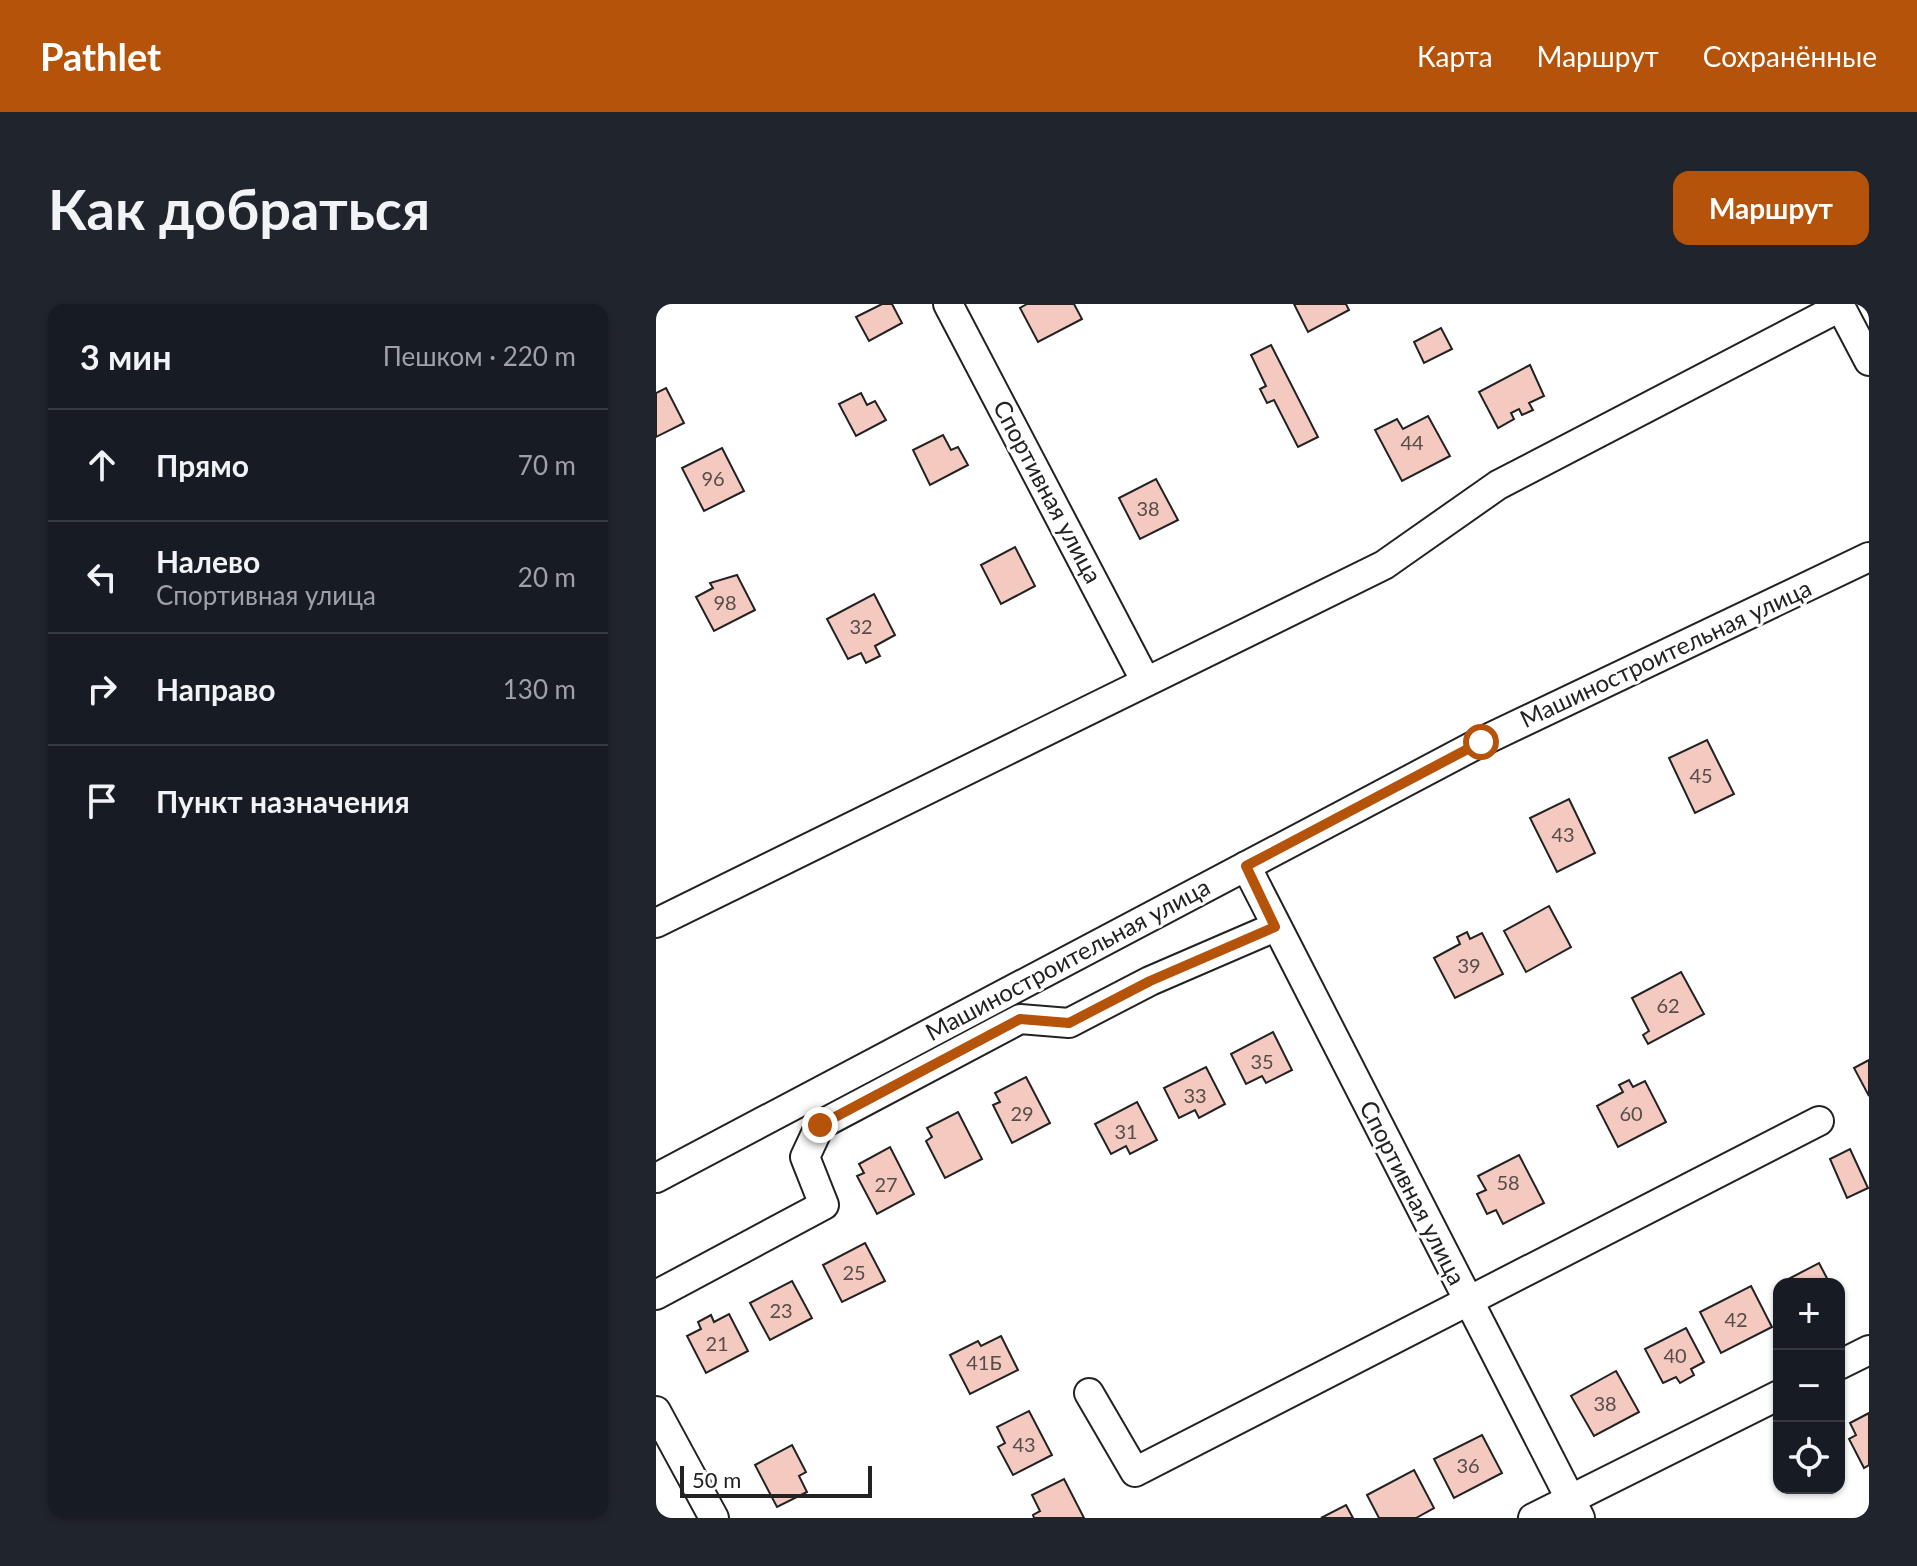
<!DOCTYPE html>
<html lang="ru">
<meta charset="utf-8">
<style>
:root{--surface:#171b24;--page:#20242c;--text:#f1f3f6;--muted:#9ea1a6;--line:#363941;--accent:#b45309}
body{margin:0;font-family:Lato,sans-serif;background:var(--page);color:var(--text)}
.controls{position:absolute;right:24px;bottom:24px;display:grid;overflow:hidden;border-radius:16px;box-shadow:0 2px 6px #0004}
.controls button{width:72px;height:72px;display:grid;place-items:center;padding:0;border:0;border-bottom:2px solid var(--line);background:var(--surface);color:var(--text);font:40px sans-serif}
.scale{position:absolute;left:24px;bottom:20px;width:192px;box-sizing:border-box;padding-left:8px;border:4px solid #222;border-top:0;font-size:22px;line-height:28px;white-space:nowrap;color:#222;-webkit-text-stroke:6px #fff;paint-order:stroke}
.stop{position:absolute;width:24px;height:24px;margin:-18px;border:6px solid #b45309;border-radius:50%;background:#fff}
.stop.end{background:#b45309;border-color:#fff;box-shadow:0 2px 8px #0008}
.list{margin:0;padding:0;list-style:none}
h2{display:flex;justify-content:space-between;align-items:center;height:104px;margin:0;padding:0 32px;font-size:34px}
h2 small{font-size:26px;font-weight:400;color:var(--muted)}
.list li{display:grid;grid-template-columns:52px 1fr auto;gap:24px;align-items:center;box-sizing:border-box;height:112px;padding:0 32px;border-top:2px solid var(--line)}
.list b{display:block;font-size:30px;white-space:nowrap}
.list p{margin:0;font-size:26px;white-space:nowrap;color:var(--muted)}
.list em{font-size:26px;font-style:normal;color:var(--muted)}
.icon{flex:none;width:44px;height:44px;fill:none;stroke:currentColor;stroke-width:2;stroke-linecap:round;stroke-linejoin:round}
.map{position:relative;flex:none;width:1213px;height:1214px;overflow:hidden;border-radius:16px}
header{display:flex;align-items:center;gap:48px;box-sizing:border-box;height:112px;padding:0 40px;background:var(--accent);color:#fff}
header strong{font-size:38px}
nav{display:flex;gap:44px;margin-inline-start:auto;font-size:28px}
.intro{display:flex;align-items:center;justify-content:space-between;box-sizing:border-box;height:192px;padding:0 48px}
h1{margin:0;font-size:56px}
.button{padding:20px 36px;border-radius:16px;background:var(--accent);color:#fff;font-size:28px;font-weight:700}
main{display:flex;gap:48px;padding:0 48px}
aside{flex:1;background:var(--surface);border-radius:16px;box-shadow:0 2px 6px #0004}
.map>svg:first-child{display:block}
</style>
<header>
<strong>Pathlet</strong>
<nav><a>Карта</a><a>Маршрут</a><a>Сохранённые</a></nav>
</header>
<div class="intro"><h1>Как добраться</h1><a class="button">Маршрут</a></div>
<main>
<aside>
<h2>3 мин<small>Пешком · 220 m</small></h2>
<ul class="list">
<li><svg class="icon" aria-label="ahead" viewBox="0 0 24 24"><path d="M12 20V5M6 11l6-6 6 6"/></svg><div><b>Прямо</b></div><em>70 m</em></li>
<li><svg class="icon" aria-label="left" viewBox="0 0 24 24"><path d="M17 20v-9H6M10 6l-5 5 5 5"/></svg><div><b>Налево</b><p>Спортивная улица</p></div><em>20 m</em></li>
<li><svg class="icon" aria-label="right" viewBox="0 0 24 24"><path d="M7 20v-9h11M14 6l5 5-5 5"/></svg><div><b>Направо</b></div><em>130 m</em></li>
<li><svg class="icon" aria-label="arrive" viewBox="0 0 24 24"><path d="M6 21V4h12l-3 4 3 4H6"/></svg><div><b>Пункт назначения</b></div></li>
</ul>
</aside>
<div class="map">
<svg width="1213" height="1214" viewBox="0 0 1213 1214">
<rect width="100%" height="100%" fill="#fff"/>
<g fill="#f3c9c0" stroke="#222" stroke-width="2">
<polygon points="226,0 236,0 246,19 213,37 200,13"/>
<polygon points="371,0 418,0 426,15 382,38 364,4"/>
<polygon points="638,0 690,0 693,6 652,28"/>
<polygon points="785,24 796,45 768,59 758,38"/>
<polygon points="615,41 662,133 642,143 618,96 611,99 604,85 610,82 595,51"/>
<polygon points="874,61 888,92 873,99 877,106 866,111 863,105 855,109 858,115 842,124 823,88"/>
<polygon points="10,84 28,119 0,133 0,89"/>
<polygon points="205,89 211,101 219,97 230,116 200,132 183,100"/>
<polygon points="772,112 794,152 746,177 719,126 741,115 747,125"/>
<polygon points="287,131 295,146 302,143 312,161 274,181 257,146"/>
<polygon points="66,144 88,187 48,207 26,164"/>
<polygon points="500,175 522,216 484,235 463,194"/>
<polygon points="359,243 379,282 345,300 325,261"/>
<polygon points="81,271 99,306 58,327 40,293 57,284 54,279"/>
<polygon points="218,290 239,331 219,342 224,352 210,359 205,349 192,355 171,315"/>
<polygon points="1051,436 1078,490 1039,509 1013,454"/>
<polygon points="913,495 939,549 901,568 874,514"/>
<polygon points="893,602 915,643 870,668 848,627"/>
<polygon points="811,628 814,635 826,629 847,670 799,694 778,654 804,640 801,633"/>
<polygon points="1025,668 1048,710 992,740 987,731 993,727 976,694"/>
<polygon points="617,728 636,766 610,779 606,772 590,780 575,750"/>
<polygon points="1213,756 1213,792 1198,764"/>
<polygon points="550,763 569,800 543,814 539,806 523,814 508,784"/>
<polygon points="370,773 394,819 356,839 337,801 344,798 339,789"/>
<polygon points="973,776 977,783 989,777 1010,818 962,843 941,802 967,788 963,781"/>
<polygon points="481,798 501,836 474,850 470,842 455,850 439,820"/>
<polygon points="302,808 326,855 289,874 270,837 276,833 271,824"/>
<polygon points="234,843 258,890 221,910 201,872 208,869 203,860"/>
<polygon points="1194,845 1212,884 1191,894 1174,855"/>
<polygon points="863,851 888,899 847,920 840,906 831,910 821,890 830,886 822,872"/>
<polygon points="209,939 229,977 186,998 167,961"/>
<polygon points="1163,959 1174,980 1123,980"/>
<polygon points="136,977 156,1014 114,1036 94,999"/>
<polygon points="1095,982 1116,1023 1065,1049 1044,1008"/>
<polygon points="73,1010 92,1047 50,1069 31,1032 45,1025 42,1018 55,1011 58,1018"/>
<polygon points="1030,1024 1048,1058 1035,1065 1038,1071 1024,1079 1020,1073 1007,1079 989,1045"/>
<polygon points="345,1032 362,1066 314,1090 294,1051 322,1037 325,1042"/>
<polygon points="960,1067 983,1108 938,1132 915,1092"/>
<polygon points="373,1107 396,1151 357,1171 342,1143 349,1139 341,1123"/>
<polygon points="1213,1109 1213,1161 1208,1164 1193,1135 1200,1131 1194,1119"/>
<polygon points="826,1131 846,1169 798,1194 778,1155"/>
<polygon points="136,1141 150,1168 143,1172 151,1188 121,1203 99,1161"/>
<polygon points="758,1166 778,1204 760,1214 723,1214 711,1191"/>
<polygon points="408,1175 428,1214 378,1214 377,1211 384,1207 376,1191"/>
<polygon points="690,1201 697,1214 665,1214"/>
</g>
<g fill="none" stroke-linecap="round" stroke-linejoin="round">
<defs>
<g id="minor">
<polyline points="292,0 489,376"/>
<polyline points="1183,0 1213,57"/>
<polyline points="590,562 924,1214"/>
<polyline points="0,619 728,261 842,181 1184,3"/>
<polyline points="0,874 825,438 1213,253"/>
<polyline points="0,991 168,901 149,853 164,821 364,715 413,719 494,677 619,623"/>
<polyline points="1183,1061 1213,1046"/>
<polyline points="433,1089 479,1168 1163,817"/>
<polyline points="0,1107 58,1214"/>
<polyline points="877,1214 1123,1091"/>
</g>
</defs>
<use href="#minor" stroke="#222" stroke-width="32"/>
<use href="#minor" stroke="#fff" stroke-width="28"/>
</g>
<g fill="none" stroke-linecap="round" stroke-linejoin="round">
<polyline stroke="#b45309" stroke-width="10" points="164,821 364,715 413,719 494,677 619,623 590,562 825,438"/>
</g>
<g text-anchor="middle" stroke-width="6" stroke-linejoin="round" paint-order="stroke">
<g font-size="20" fill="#564c4a">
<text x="756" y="146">44</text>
<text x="57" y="182">96</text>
<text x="492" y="212">38</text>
<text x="69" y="306">98</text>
<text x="205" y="330">32</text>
<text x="1045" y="479">45</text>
<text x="907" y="538">43</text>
<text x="813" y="669">39</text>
<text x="1012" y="709">62</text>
<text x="606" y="765">35</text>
<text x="539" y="799">33</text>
<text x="366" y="817">29</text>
<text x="975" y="817">60</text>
<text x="470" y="835">31</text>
<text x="852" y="886">58</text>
<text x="230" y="888">27</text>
<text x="198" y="976">25</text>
<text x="125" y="1014">23</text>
<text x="1080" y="1023">42</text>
<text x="61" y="1047">21</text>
<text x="1019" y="1059">40</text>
<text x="328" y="1066">41Б</text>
<text x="949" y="1107">38</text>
<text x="368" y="1148">43</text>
<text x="812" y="1169">36</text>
</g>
<g font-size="24" fill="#222" stroke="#fff">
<text transform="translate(391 188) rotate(62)" y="8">Спортивная улица</text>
<text transform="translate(1010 350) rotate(-25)" y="8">Машиностроительная улица</text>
<text transform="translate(412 656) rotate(-28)" y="8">Машиностроительная улица</text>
<text transform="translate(756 889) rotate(63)" y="8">Спортивная улица</text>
</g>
</g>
</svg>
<div class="controls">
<button>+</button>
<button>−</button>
<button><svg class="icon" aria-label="locate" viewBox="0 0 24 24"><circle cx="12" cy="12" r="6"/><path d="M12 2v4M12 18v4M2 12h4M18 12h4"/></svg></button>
</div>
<div class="scale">50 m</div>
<div class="stop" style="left:825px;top:438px"></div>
<div class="stop end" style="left:164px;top:821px"></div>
</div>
</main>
